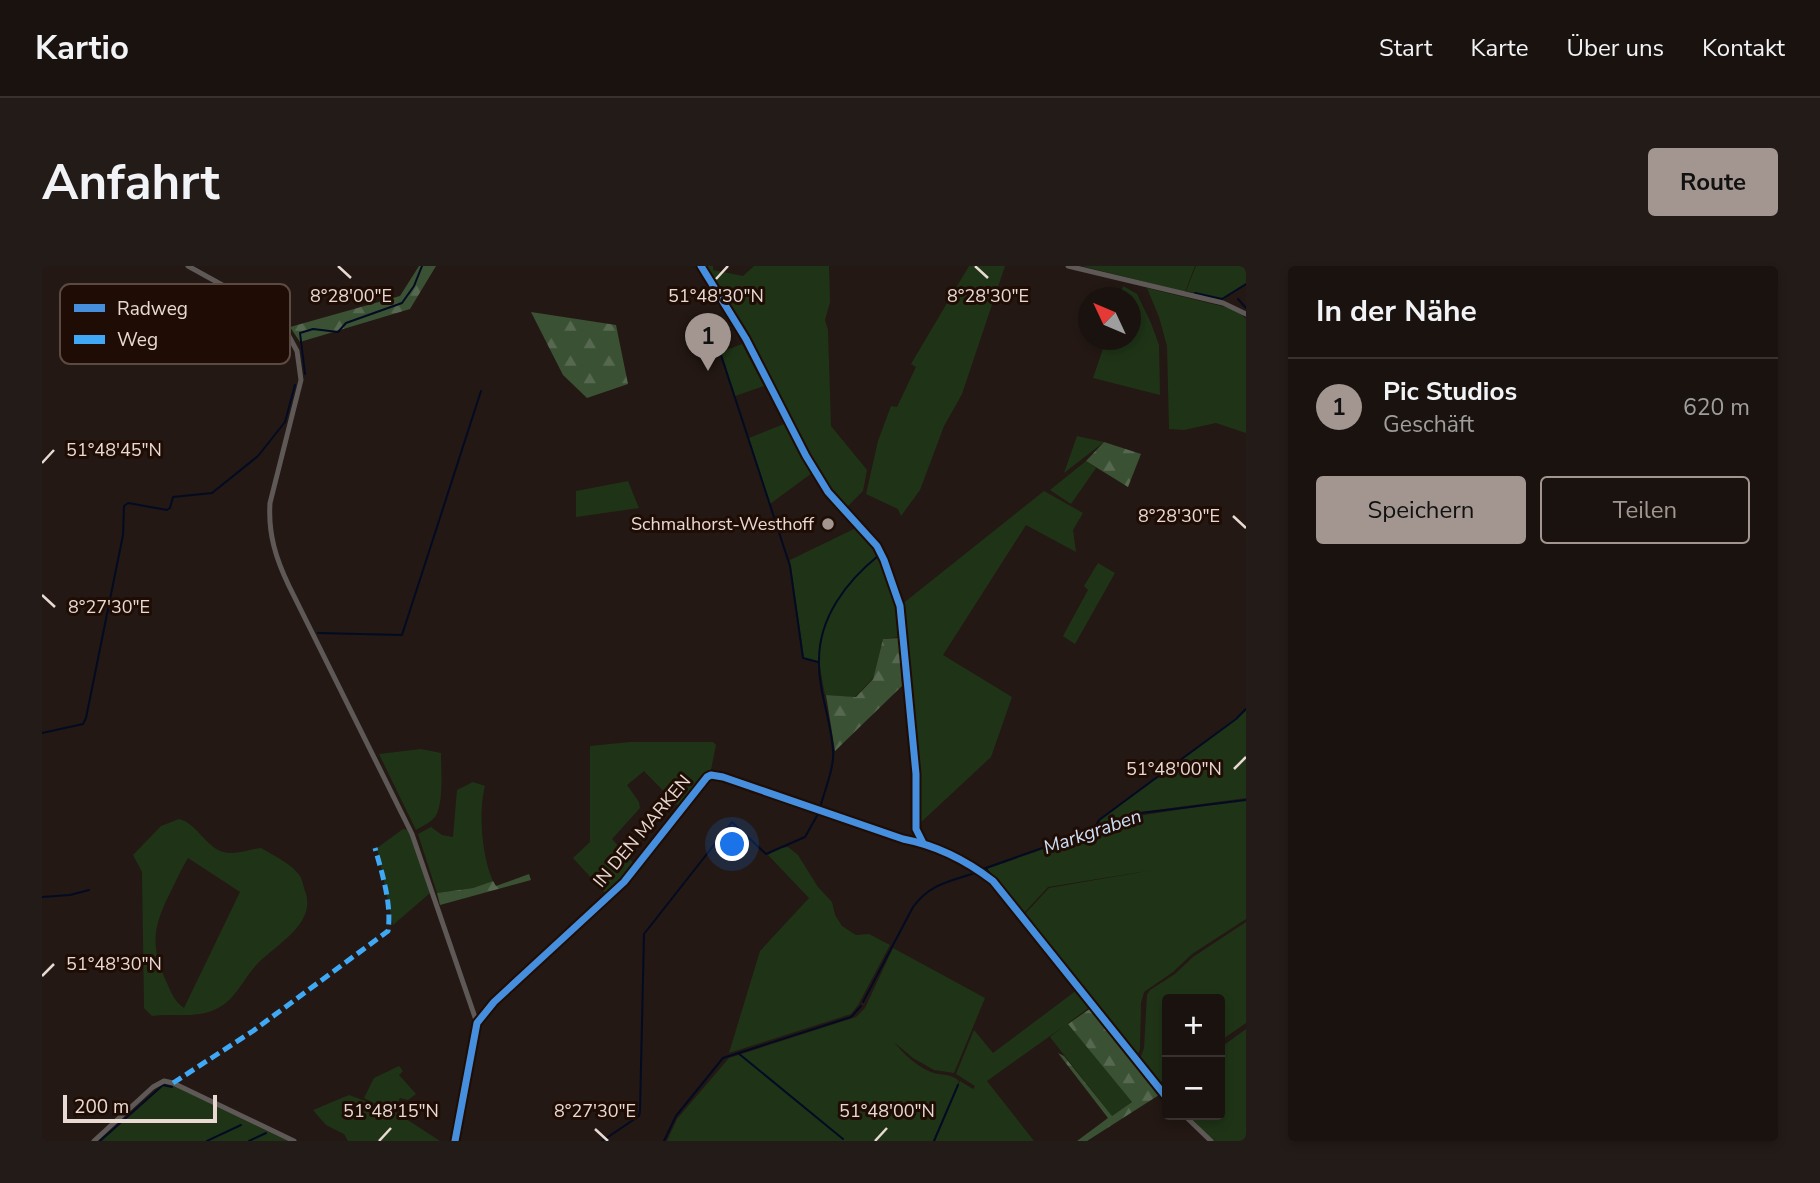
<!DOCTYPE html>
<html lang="de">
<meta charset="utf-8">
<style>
:root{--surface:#1a120e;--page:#231b17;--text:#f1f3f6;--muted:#9f9e9e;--line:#38322e;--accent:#a39690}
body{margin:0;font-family:"Nunito Sans",sans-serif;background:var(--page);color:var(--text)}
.controls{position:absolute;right:21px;bottom:21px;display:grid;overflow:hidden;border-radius:7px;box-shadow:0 4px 10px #0003}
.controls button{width:63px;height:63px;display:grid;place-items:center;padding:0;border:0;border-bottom:2px solid var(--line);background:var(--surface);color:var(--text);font:35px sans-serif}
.compass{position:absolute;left:1036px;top:21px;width:63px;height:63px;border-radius:50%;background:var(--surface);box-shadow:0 4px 10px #0003;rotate:314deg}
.scale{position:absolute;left:21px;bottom:18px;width:154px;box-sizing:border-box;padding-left:7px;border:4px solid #e8dad3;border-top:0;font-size:19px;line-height:24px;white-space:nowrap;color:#e8dad3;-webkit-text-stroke:5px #1f0d05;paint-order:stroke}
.you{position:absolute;left:691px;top:579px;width:24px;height:24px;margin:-18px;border:5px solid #fff;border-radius:50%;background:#1a73e8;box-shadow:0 0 0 10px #1a73e833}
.badge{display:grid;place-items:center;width:46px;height:46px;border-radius:50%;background:var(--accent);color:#111;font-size:23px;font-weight:700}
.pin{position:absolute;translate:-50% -58px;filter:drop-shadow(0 2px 4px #0008)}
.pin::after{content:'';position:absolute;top:37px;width:24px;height:21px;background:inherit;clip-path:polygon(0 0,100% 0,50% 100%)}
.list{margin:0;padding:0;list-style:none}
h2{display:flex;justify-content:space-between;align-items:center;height:91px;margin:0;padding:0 28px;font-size:30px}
h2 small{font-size:23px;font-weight:400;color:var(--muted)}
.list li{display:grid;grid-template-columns:46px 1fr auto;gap:21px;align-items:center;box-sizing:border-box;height:98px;padding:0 28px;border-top:2px solid var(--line)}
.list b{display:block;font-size:26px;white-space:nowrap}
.list p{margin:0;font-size:23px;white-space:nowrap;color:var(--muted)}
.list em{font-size:23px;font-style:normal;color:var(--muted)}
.actions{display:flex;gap:14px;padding:21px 28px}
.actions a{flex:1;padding:16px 0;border:2px solid var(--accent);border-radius:7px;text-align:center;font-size:24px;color:var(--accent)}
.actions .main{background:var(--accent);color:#111}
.map{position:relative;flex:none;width:1204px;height:875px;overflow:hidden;border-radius:7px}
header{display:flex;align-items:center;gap:42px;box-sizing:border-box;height:98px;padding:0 35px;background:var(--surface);border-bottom:2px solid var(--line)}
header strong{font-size:33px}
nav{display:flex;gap:38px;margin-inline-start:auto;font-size:24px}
.intro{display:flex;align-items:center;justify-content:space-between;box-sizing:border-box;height:168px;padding:0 42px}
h1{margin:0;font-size:49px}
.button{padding:18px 32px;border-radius:7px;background:var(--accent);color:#111;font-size:24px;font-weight:700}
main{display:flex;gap:42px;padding:0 42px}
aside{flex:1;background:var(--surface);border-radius:7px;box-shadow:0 4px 10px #0003}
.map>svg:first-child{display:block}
</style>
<header>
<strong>Kartio</strong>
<nav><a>Start</a><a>Karte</a><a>Über uns</a><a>Kontakt</a></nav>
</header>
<div class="intro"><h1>Anfahrt</h1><a class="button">Route</a></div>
<main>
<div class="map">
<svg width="1204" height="875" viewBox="0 0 1204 875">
<defs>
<pattern id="forest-firs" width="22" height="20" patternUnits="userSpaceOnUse" patternTransform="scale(1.75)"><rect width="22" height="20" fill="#3a5133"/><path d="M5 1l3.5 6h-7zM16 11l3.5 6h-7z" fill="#566950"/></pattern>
</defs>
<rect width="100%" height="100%" fill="#231813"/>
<g fill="#1f3417" fill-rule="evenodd">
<path d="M663,0H671V4L701,10L712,0H787L788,36L783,54L786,64L789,160L825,204L821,225L805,241C762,192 737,131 707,74C693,49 678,25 663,0Z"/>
<polygon points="927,0 963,0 920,128 902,160 878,224 859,250 856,243 824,228 836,175 849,140 855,141 874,101 869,98"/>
<polygon points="1040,0 1153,0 1143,26"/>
<polygon points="1154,0 1204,0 1204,18 1180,33 1144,25"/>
<polygon points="1081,20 1095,28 1109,57 1117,79 1118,129 1051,112 1064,74 1088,74 1088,32 1078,31"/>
<polygon points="1105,22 1179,40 1196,45 1204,53 1204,167 1174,157 1142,164 1127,163 1125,80 1117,51"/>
<polygon points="700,78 722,120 693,130 679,86"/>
<polygon points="742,158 770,207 728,238 707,172"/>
<polygon points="1035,170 1062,176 1022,207"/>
<polygon points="1044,195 1054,202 1029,238 1008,224"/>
<polygon points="586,215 597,242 534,251 534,225"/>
<polygon points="1002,225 1041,247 1031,264 1034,286 984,259 901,389 970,431 949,491 876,559 859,339"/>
<path d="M814,262C844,290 854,331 857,371L841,373L831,412L813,431L783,429L777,396L762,392L748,294Z"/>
<polygon points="1056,297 1073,307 1033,378 1021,370 1046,324 1042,320"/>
<polygon points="1204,444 1204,532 1099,546 1056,560 1059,554"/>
<polygon points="588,476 671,476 674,479 668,509 638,542 602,505 585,519 597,536 598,542 570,573 593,599 565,629 531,592 548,576 548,480"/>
<path d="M379,483L399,487C399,503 402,538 393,551C388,557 380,560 374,564L337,488Z"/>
<path d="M431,516L443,520C436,546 440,591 451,615L431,622L395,627L376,568L389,561L400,569L411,571L415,524Z"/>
<polygon points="1194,535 1204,535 1204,653 1150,688 1131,706 1102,726 1099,737 1098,783 1096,788 983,648 1007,622 1111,604 1006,621 982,647 945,603 1096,550"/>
<path d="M137,553C158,558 165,588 190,587C199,587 210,583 219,582C231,589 250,598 258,610C261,615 261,620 263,625C275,656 237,677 217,696C201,712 195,733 174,743C155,753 130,747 110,750L102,742L100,606L91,589L119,560ZM146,592L198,626L142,742C132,735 129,726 124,715C108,679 111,661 128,627C134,615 139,603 146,592Z"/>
<polygon points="361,563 366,564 369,571 388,627 351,659 335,582"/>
<polygon points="746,581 756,589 776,621 790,636 793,649 800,660 814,669 827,668 848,679 816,739 809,748 687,787 718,685 767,632 726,589 737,582"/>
<polygon points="1204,656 1204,757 1178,775 1178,733 1125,733 1125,812 1117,817 1098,793 1102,782 1105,729 1108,724 1133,708 1151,691"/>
<path d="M851,682L943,732L912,807L892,804L871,792L852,776C862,788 874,800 889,806C899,810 909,807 917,815L891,875H625L635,853L687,792L814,751L823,742Z"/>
<polygon points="1035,724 1048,741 1026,757 1090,836 1070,850 1008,771 1022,760 945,815 992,875 893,875 918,815 931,823 933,820 914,808 932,764 951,787"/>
<polygon points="1204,763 1204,875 1172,875 1146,849 1178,849 1178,782"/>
<polygon points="357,800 361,805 357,809 374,828 366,834 358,832 352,845 398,875 306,875 302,868 284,859 271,844 307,829 337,840 322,832 332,812"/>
<polygon points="122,819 132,820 246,875 59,875"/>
</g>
<g fill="url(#forest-firs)">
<polygon points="377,0 394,0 368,43 258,76 248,61 358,30"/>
<polygon points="489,46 574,59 586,118 545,132 521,109"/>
<polygon points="1062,176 1099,188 1086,221 1044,195"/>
<polygon points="857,372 860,420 793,485 784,429 814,431 831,413 841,373"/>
<polygon points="487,608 489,614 398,639 395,627 431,622 451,615 454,620"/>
<polygon points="1049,742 1117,829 1045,875 1035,875 1066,852 1016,787 1022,790 1070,850 1090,836 1026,758"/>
</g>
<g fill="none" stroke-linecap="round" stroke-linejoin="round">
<g stroke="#030b23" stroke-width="2">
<polyline points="1153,27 1180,33 1204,18"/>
<polyline points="1196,33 1204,42"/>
<polyline points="678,86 748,300 761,392 776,396"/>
<polyline points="263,108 258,67 271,63 296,66 304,57 360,37 372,20 380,0"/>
<polyline points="276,367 360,369 439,125"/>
<polyline points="0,467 41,458 44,452 81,269 82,240 86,237 125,244 128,242 131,231 170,227 216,190 243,156 253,119"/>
<path d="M778,542C782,526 793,500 791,484C789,454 776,424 777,394C777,351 805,315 836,290"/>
<polyline points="1052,563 1057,554 1194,453 1204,443"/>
<polyline points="941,603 1099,547 1204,534"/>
<polyline points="944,603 1088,781"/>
<polyline points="0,631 28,629 47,624"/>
<path d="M821,736L871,641C888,618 906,616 933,607"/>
<polyline points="696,787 801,873"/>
<polyline points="1099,795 1107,805"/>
<polyline points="58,875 121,819 130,821"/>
<polyline points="165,875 199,859"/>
<polyline points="207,875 224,867"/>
<polyline points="560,875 597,850 598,845 602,668 690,556 724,588 763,571 776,548"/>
<polyline points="622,875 634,850 681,792 809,751 819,740"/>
<polyline points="892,875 916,819"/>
</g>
<g stroke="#5e5956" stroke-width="5">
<path d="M146,0L229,46L243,63L255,85L259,114L228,237C226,268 234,293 247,320L370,568L435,757"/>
<polyline points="659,0 704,73 764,190 786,226 835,280 842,294 858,340 874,508 874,563 881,577"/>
<polyline points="1026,0 1181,37 1204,48"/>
<polyline points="1142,849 1169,875"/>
<polyline points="52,875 111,821 122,815 131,817 252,875"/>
<path d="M413,875L435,757L452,736L582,616L665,511L669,509L681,511L861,573C893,579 925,595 951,615L1125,832"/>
</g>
<path stroke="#3fa9f5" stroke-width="5" stroke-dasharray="10 5" stroke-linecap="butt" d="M131,817L211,765L346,665C350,638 340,607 333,582"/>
<defs>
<g id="cycleway">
<polyline points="659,0 704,73 764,190 786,226 835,280 842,294 858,340 874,508 874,563 881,577"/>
<path d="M413,875L435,757L452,736L582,616L665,511L669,509L681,511L861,573C893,579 925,595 951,615L1125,832"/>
</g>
</defs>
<use href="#cycleway" stroke="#1f0d05" stroke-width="11"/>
<use href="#cycleway" stroke="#468fdf" stroke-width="7"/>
</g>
<path fill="none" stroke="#e8dad3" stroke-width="2.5" d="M296,0L309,12M933,0L946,12M674,13L686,0M0,197L12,184M1191,250L1204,262M0,329L13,341M1192,503L1204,491M0,710L12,698M553,863L566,875M337,875L349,862M833,875L845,862"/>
<circle fill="#a39690" stroke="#1f0d05" stroke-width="2.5" cx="786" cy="258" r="7"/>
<g text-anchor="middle" stroke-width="6" stroke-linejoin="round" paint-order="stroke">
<g font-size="18" fill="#e8dad3" stroke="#1f0d05" text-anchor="end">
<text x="772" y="264">Schmalhorst-Westhoff</text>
</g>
<g font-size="18" fill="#e8dad3" stroke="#1f0d05">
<text transform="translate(600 565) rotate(-50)" y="6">IN DEN MARKEN</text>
</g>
<g font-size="19" font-style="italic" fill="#cde0f7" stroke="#1f0d05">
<text transform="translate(1050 565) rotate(-19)" y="7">Markgraben</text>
</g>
</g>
<rect x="18" y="18" width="230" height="80" rx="10" fill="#1f0d05" stroke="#5b4a43" stroke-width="2"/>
<rect x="32" y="38" width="31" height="8" fill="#468fdf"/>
<rect x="32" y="69" width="31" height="9" fill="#3fa9f5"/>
<g font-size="19" fill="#e8dad3">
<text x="75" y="49">Radweg</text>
<text x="75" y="80">Weg</text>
</g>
<g font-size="18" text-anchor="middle" fill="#e8dad3" stroke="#1f0d05" stroke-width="6" stroke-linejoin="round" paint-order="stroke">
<text x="309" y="36">8°28'00"E</text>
<text x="946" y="36">8°28'30"E</text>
<text x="674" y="36">51°48'30"N</text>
<text x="72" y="190">51°48'45"N</text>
<text x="1137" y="256">8°28'30"E</text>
<text x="67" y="347">8°27'30"E</text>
<text x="1132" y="509">51°48'00"N</text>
<text x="72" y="704">51°48'30"N</text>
<text x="349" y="851">51°48'15"N</text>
<text x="845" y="851">51°48'00"N</text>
<text x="553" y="851">8°27'30"E</text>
</g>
</svg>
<div class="controls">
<button>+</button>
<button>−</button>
</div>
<svg class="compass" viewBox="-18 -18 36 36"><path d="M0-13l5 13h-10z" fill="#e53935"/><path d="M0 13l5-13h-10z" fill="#9f9e9e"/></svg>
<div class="scale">200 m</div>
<div class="you"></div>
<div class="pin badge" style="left:666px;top:105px">1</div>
</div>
<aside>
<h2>In der Nähe<small></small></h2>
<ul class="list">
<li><span class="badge">1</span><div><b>Pic Studios</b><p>Geschäft</p></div><em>620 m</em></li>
</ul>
<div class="actions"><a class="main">Speichern</a><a>Teilen</a></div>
</aside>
</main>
